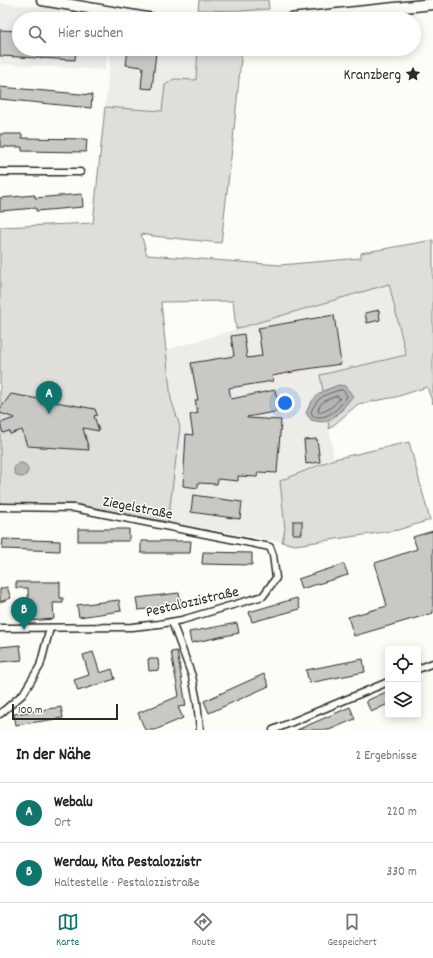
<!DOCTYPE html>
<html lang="de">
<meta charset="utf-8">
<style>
:root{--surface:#fff;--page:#f2f2f2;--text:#222;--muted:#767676;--line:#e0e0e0;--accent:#0f766e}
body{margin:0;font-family:Dekko,sans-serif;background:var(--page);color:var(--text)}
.controls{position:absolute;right:12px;bottom:12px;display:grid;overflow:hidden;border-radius:4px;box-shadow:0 2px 10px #0003}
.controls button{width:36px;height:36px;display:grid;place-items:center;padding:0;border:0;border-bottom:1px solid var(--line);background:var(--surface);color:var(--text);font:20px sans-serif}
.scale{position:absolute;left:12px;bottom:10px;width:106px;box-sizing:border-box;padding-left:4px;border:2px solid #2b2b2b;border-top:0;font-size:11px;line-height:14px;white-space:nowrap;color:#2b2b2b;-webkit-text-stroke:3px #fdfcf7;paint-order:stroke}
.you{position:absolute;left:285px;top:403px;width:14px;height:14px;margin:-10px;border:3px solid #fff;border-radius:50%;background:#1a73e8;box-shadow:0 0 0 6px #1a73e833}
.badge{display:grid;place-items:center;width:26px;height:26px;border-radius:50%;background:var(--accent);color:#fff;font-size:13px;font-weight:700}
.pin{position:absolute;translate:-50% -33px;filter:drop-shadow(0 1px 2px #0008)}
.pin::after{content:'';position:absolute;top:21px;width:14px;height:12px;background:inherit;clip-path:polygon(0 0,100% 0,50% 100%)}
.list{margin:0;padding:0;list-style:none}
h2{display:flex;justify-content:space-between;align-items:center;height:52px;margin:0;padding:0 16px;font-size:17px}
h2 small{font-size:13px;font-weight:400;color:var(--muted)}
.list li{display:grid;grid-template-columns:26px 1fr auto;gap:12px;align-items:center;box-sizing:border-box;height:60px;padding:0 16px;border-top:1px solid var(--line)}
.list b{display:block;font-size:15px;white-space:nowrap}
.list p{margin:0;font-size:13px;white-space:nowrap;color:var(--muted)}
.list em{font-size:13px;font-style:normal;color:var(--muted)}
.icon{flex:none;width:22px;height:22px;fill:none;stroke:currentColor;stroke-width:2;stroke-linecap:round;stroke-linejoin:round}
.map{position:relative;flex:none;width:433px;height:730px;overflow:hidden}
.search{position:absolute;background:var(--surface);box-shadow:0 2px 10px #0003;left:12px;right:12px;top:12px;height:44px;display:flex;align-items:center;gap:10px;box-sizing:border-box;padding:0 14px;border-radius:22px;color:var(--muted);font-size:15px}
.sheet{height:172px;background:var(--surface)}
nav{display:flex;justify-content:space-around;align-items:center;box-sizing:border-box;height:56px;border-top:1px solid var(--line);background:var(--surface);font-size:11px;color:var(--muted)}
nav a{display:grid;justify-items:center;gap:2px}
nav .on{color:var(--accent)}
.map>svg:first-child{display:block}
</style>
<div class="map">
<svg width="433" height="730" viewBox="0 0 433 730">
<rect width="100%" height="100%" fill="#fdfcf7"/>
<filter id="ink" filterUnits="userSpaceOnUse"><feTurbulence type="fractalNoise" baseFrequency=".025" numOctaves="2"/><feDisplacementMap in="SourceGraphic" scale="8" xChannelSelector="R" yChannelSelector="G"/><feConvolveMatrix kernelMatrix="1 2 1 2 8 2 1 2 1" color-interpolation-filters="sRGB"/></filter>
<g filter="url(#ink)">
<g fill="#edece8">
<polygon points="0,3 49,8 77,17 90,19 19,19 19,49 108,49 105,70 0,64"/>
<polygon points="111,49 198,49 196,80 174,79 162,111 105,107"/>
<polygon points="389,284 406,355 320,375 323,391 312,400 318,422 328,421 334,459 280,481 285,529 282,542 168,522 180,427 171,399 166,350"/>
</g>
<g fill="#dfdeda" stroke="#858482">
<polygon points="199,0 268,0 269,9 241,11 198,10"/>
<polygon points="198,49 242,49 233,140 221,243 153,236 141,234 147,255 280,265 361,258 361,253 433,240 433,404 427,387 396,397 358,404 329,429 328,421 343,409 339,385 323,391 320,375 406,355 389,284 236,329 233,301 161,302 171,399 180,427 168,522 73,504 0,504 0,227 93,223 105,107 162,111 165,85 174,79 196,80"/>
<polygon points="409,442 430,520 398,530 295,545 282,542 285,529 280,481 334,459"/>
</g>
<g fill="#b5b4b1" stroke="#7e7d7b">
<path d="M339,385L345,386L353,396C347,403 337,417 327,421C323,423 316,421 311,420L306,413C314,394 320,392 339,385Z"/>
<circle cx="21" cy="470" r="7"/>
</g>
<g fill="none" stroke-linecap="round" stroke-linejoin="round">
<g stroke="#626261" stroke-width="1">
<path d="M340,390H343L347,396C341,407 327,421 313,416L311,412C317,397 325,394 340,390Z"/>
<path d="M337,396L340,398C335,405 326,413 318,412C318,402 329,398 337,396Z"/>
</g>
</g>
<g fill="#c9c8c4" stroke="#2b2b2b">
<polygon points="0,30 19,31 19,49 76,49 75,60 0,56"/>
<polygon points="128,49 156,52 152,89 141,88 143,67 126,65"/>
<polygon points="0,87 92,95 91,108 0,99"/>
<polygon points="0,134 22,134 22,138 87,139 86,152 22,151 22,147 0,147"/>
<polygon points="82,194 83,207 36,211 36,208 0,211 0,198 35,195 35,198"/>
<polygon points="379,310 380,320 367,323 365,313"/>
<polygon points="334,315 341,364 293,371 293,372 272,376 273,381 229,388 231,399 275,390 277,398 289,396 291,409 247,417 247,418 281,420 277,473 258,472 257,477 238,476 238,481 218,479 217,484 198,483 198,488 183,486 186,434 193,435 190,415 198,413 195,400 198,400 191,363 234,356 231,336 244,334 247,358 262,356 258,328"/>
<polygon points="11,394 95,409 97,415 94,416 99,431 83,428 89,450 27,446 22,430 10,434 9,431 3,433 0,423 15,418 0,413 0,409"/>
<polygon points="317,439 320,462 306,464 304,440"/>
<polygon points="193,495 242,502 240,519 191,512"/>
<rect x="293" y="521" width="9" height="13"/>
<rect x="78" y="529" width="51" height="12"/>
<polygon points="433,531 433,613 354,636 348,617 387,606 375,563 417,549 413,537"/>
<polygon points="3,539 60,541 60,551 2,549"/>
<polygon points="141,541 191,541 190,553 141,553"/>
<polygon points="203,552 252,553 252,565 202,564"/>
<polygon points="344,564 348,575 301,589 298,579"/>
<polygon points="16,582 60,582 60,598 63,598 63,603 53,603 54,619 29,621 28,588 16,588"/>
<polygon points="7,587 11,598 0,602 0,589"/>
<polygon points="179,593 181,605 138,610 136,598"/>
<polygon points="297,598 300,609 252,622 249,612"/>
<polygon points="119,600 121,611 79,617 77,605"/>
<polygon points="237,623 239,633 191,643 189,632"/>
<polygon points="20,645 22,660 0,662 0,647"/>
<polygon points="177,651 186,706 178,707 183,718 155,730 145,730 138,713 179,696 171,652"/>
<polygon points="93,652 100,673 112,669 115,679 78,691 74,680 89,675 83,655"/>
<polygon points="148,659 158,659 159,670 149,671"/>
<polygon points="363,659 365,672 309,683 306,670"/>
<polygon points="264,674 269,686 209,713 204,701"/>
<polygon points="388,691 388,704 371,712 366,701"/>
<polygon points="61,707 63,718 16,725 14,714"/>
<polygon points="350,707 355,719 329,730 297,730"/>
</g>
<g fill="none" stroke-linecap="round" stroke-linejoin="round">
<defs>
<g id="minor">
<polyline points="0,172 80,172"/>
<polyline points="0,507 74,508 270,547 273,555 276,578 263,596 182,620 159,624 132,627 0,628"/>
<polyline points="172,622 192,676 197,702 200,730"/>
<polyline points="418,669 433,663"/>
<polyline points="0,714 23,694 40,666 50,628"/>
<polyline points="273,730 388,682"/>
</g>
<g id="primary">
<polyline points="42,0 153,19"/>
<polyline points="290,19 433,4"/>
</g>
</defs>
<use href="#minor" stroke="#2b2b2b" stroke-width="9"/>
<use href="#primary" stroke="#2b2b2b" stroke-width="13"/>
<use href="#minor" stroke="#fdfcf7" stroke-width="6"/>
<use href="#primary" stroke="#fdfcf7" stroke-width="10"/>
</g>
</g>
<defs>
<symbol id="sight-bare" viewBox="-9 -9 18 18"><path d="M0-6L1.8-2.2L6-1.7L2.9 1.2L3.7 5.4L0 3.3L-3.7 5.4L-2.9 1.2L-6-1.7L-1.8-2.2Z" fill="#2b2b2b" stroke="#fdfcf7" stroke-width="2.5" paint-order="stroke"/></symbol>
</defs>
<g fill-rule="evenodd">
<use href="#sight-bare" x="402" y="63" width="22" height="22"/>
</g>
<g text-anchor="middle" stroke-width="3" stroke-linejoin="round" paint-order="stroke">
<g font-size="15" fill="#2b2b2b" stroke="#fdfcf7" text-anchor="end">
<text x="401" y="79">Kranzberg</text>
</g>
<g font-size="15" fill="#2b2b2b" stroke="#fdfcf7">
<text transform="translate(138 507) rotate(11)" y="5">Ziegelstraße</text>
<text transform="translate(192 601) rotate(-13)" y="5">Pestalozzistraße</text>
</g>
</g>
</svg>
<div class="controls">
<button><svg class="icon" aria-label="locate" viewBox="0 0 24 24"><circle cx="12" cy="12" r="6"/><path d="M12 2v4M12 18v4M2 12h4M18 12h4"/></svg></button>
<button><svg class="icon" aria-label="layers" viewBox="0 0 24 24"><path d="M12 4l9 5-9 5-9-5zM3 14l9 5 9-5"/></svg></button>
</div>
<div class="scale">100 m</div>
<div class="you"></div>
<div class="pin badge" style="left:49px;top:414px">A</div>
<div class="pin badge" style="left:24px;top:630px">B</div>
<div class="search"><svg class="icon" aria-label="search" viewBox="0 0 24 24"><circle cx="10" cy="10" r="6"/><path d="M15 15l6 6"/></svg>Hier suchen</div>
</div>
<section class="sheet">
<h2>In der Nähe<small>2 Ergebnisse</small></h2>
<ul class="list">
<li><span class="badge">A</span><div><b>Webalu</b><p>Ort</p></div><em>220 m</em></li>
<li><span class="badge">B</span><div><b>Werdau, Kita Pestalozzistr</b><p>Haltestelle · Pestalozzistraße</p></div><em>330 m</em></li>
</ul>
</section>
<nav>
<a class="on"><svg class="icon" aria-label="map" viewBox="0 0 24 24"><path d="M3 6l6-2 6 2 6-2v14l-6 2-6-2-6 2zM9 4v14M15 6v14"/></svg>Karte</a>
<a><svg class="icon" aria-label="directions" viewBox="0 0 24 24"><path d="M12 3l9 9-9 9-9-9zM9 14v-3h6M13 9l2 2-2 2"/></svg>Route</a>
<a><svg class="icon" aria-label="saved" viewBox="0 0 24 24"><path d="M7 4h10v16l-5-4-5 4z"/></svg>Gespeichert</a>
</nav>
